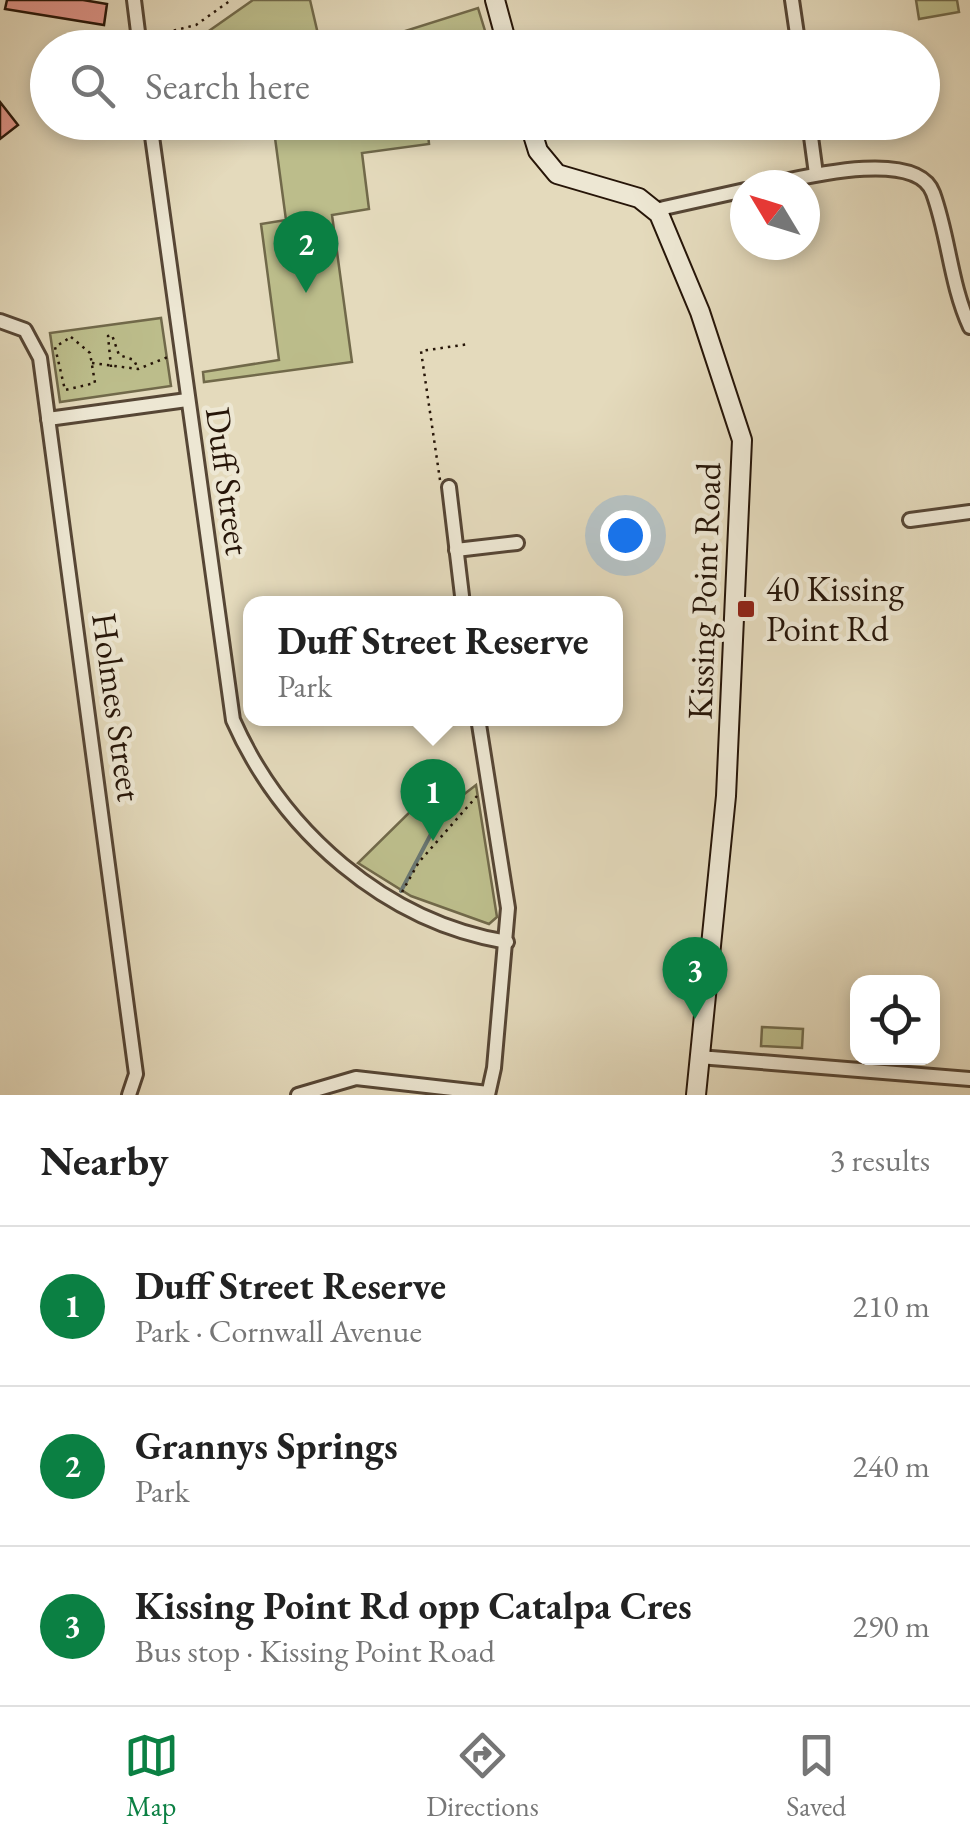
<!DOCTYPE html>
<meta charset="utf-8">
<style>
:root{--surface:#fff;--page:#f6f6f6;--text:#222;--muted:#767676;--line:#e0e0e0;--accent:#0b8043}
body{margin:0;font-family:"EB Garamond",serif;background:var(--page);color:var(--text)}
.controls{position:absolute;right:30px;bottom:30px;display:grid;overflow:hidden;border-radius:20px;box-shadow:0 5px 15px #0003}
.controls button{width:90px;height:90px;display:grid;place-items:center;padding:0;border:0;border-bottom:2px solid var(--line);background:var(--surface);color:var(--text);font:50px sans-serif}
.compass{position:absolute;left:730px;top:170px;width:90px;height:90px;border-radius:50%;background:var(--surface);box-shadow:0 5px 15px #0003;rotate:308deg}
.you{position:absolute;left:625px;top:535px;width:35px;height:35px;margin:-25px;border:8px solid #fff;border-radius:50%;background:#1a73e8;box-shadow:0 0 0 15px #1a73e833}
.badge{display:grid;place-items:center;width:65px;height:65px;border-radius:50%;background:var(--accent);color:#fff;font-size:32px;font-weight:700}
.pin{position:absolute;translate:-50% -82px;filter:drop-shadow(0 2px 5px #0008)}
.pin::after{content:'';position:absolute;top:52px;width:35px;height:30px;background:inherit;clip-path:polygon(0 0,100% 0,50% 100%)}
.popup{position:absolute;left:243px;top:596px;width:380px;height:130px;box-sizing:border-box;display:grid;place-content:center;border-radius:20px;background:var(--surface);filter:drop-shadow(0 2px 8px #0005);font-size:32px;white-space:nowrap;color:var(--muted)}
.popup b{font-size:38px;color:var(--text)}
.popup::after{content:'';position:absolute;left:50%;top:100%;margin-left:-20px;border:20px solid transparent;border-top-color:var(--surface)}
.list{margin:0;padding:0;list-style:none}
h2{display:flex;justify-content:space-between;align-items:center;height:130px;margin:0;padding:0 40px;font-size:42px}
h2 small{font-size:32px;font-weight:400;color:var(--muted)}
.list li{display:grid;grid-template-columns:65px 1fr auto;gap:30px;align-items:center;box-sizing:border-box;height:160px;padding:0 40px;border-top:2px solid var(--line)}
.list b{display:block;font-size:38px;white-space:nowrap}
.list p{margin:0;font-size:32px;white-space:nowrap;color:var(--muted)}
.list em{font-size:32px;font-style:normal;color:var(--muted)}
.icon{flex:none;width:55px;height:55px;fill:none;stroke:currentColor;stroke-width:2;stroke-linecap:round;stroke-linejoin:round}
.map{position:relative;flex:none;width:970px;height:1095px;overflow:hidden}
.search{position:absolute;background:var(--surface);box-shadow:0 5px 15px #0003;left:30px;right:30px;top:30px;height:110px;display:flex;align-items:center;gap:25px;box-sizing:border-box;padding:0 35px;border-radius:55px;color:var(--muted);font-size:38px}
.sheet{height:610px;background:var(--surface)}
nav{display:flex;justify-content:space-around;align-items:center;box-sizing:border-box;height:140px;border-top:2px solid var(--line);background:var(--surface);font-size:28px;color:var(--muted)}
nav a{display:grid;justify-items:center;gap:5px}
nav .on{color:var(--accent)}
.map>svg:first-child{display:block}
</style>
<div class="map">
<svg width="970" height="1095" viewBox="0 0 970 1095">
<rect width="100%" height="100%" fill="#e4dabc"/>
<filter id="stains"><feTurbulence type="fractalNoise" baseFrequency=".002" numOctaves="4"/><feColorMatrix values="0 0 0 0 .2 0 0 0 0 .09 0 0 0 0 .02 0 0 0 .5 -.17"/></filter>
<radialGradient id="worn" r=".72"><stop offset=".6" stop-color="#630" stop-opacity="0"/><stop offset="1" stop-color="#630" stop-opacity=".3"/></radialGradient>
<g fill="#bcbd8b" stroke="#71694a" stroke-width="2.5">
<polygon points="253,0 310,0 321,47 186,47"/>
<polygon points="916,0 957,0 959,12 919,19"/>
<polygon points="478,8 490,47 335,47 378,34 380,39"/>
<polygon points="273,123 427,123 429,144 362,153 369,209 332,215 352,362 204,382 203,372 279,360 261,224 286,220"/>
<polygon points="161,318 171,386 60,402 50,333"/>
<polygon points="476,785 497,917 489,924 411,896 358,863 421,801 432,819"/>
<polygon points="762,1027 803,1029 802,1048 761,1046"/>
</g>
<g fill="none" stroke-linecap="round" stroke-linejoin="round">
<polyline stroke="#6a7772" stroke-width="4" points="401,891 441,815"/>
</g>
<g fill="#e0958a" stroke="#261508" stroke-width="2.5">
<polygon points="7,0 83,0 107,4 104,25 5,9"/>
<polygon points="0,102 18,125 0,139"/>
</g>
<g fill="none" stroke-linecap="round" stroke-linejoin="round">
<defs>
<g id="street">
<polyline points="134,0 140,48"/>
<polyline points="792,0 799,48"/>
<path d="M150,122L233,720C282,831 385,922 507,942"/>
<polyline points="809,122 816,174"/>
<path d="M767,185C803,177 917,148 933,193C949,237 950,283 970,327"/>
<polyline points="655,210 745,190"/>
<polyline points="0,321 25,330 40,358 136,1074 129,1095"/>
<polyline points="48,419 187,400"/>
<polyline points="449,487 463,604"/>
<polyline points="910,520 970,512"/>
<polyline points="456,550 517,543"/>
<polyline points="478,718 508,908 494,1068 488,1095"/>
<polyline points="699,1057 970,1079"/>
<polyline points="298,1095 356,1078 488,1093"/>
</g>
<g id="secondary">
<polyline points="495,0 508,48"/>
<polyline points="529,122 538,151 557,174 639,198 659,214 700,312 742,440 726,796 696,1095"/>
</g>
</defs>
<use href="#street" stroke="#564635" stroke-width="18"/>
<use href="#secondary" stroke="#261508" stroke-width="22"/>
<g stroke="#261508" stroke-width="2.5" stroke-dasharray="2.5 5" stroke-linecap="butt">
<polyline points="152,36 196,25 231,0"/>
<polygon points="71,337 90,353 95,383 65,390 55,347"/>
<polyline points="92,363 138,369 168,357"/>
<polyline points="111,367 108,336 112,335 119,355 134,360 138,369"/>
<polyline points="440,480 421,351 469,344"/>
<polyline points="402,892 419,862 477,796"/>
</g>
<use href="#street" stroke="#ede7d3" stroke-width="12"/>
<use href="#secondary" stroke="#ede7d3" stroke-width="18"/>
</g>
<rect fill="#8f2418" stroke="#ede7d3" stroke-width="4" x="736" y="599" width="20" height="20" rx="5"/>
<g text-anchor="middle" stroke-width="9" stroke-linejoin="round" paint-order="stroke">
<g font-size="35" fill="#261508" stroke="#ede7d3">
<text transform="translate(228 481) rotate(82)" y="12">Duff Street</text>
<text transform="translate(704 591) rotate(-88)" y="12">Kissing Point Road</text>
<text transform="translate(117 707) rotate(82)" y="12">Holmes Street</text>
</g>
<g font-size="35" fill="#261508" stroke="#ede7d3" text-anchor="start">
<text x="766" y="601">40 Kissing<tspan x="766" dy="40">Point Rd</tspan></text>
</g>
</g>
<rect width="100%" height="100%" filter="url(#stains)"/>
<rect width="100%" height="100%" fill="url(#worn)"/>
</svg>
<div class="controls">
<button><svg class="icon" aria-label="locate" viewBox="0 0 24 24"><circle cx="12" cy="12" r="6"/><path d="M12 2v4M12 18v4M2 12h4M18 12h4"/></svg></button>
</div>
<svg class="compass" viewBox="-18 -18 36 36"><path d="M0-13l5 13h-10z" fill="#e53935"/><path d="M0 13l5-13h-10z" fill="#767676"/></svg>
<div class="you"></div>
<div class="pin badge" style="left:433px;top:841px">1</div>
<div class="popup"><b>Duff Street Reserve</b>Park</div>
<div class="pin badge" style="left:306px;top:293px">2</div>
<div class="pin badge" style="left:695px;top:1019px">3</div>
<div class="search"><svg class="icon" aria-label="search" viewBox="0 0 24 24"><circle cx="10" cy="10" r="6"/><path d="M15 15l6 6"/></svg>Search here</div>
</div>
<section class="sheet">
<h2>Nearby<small>3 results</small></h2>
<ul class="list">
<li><span class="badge">1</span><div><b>Duff Street Reserve</b><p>Park · Cornwall Avenue</p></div><em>210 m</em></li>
<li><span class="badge">2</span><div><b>Grannys Springs</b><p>Park</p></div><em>240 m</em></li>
<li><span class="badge">3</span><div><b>Kissing Point Rd opp Catalpa Cres</b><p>Bus stop · Kissing Point Road</p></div><em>290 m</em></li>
</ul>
</section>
<nav>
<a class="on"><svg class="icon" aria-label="map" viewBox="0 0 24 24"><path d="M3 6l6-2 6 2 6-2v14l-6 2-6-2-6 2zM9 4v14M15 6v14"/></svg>Map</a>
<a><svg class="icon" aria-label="directions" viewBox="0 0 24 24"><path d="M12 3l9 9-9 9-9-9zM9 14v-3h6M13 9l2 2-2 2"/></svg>Directions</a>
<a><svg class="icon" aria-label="saved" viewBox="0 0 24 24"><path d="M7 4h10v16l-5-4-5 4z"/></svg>Saved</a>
</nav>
